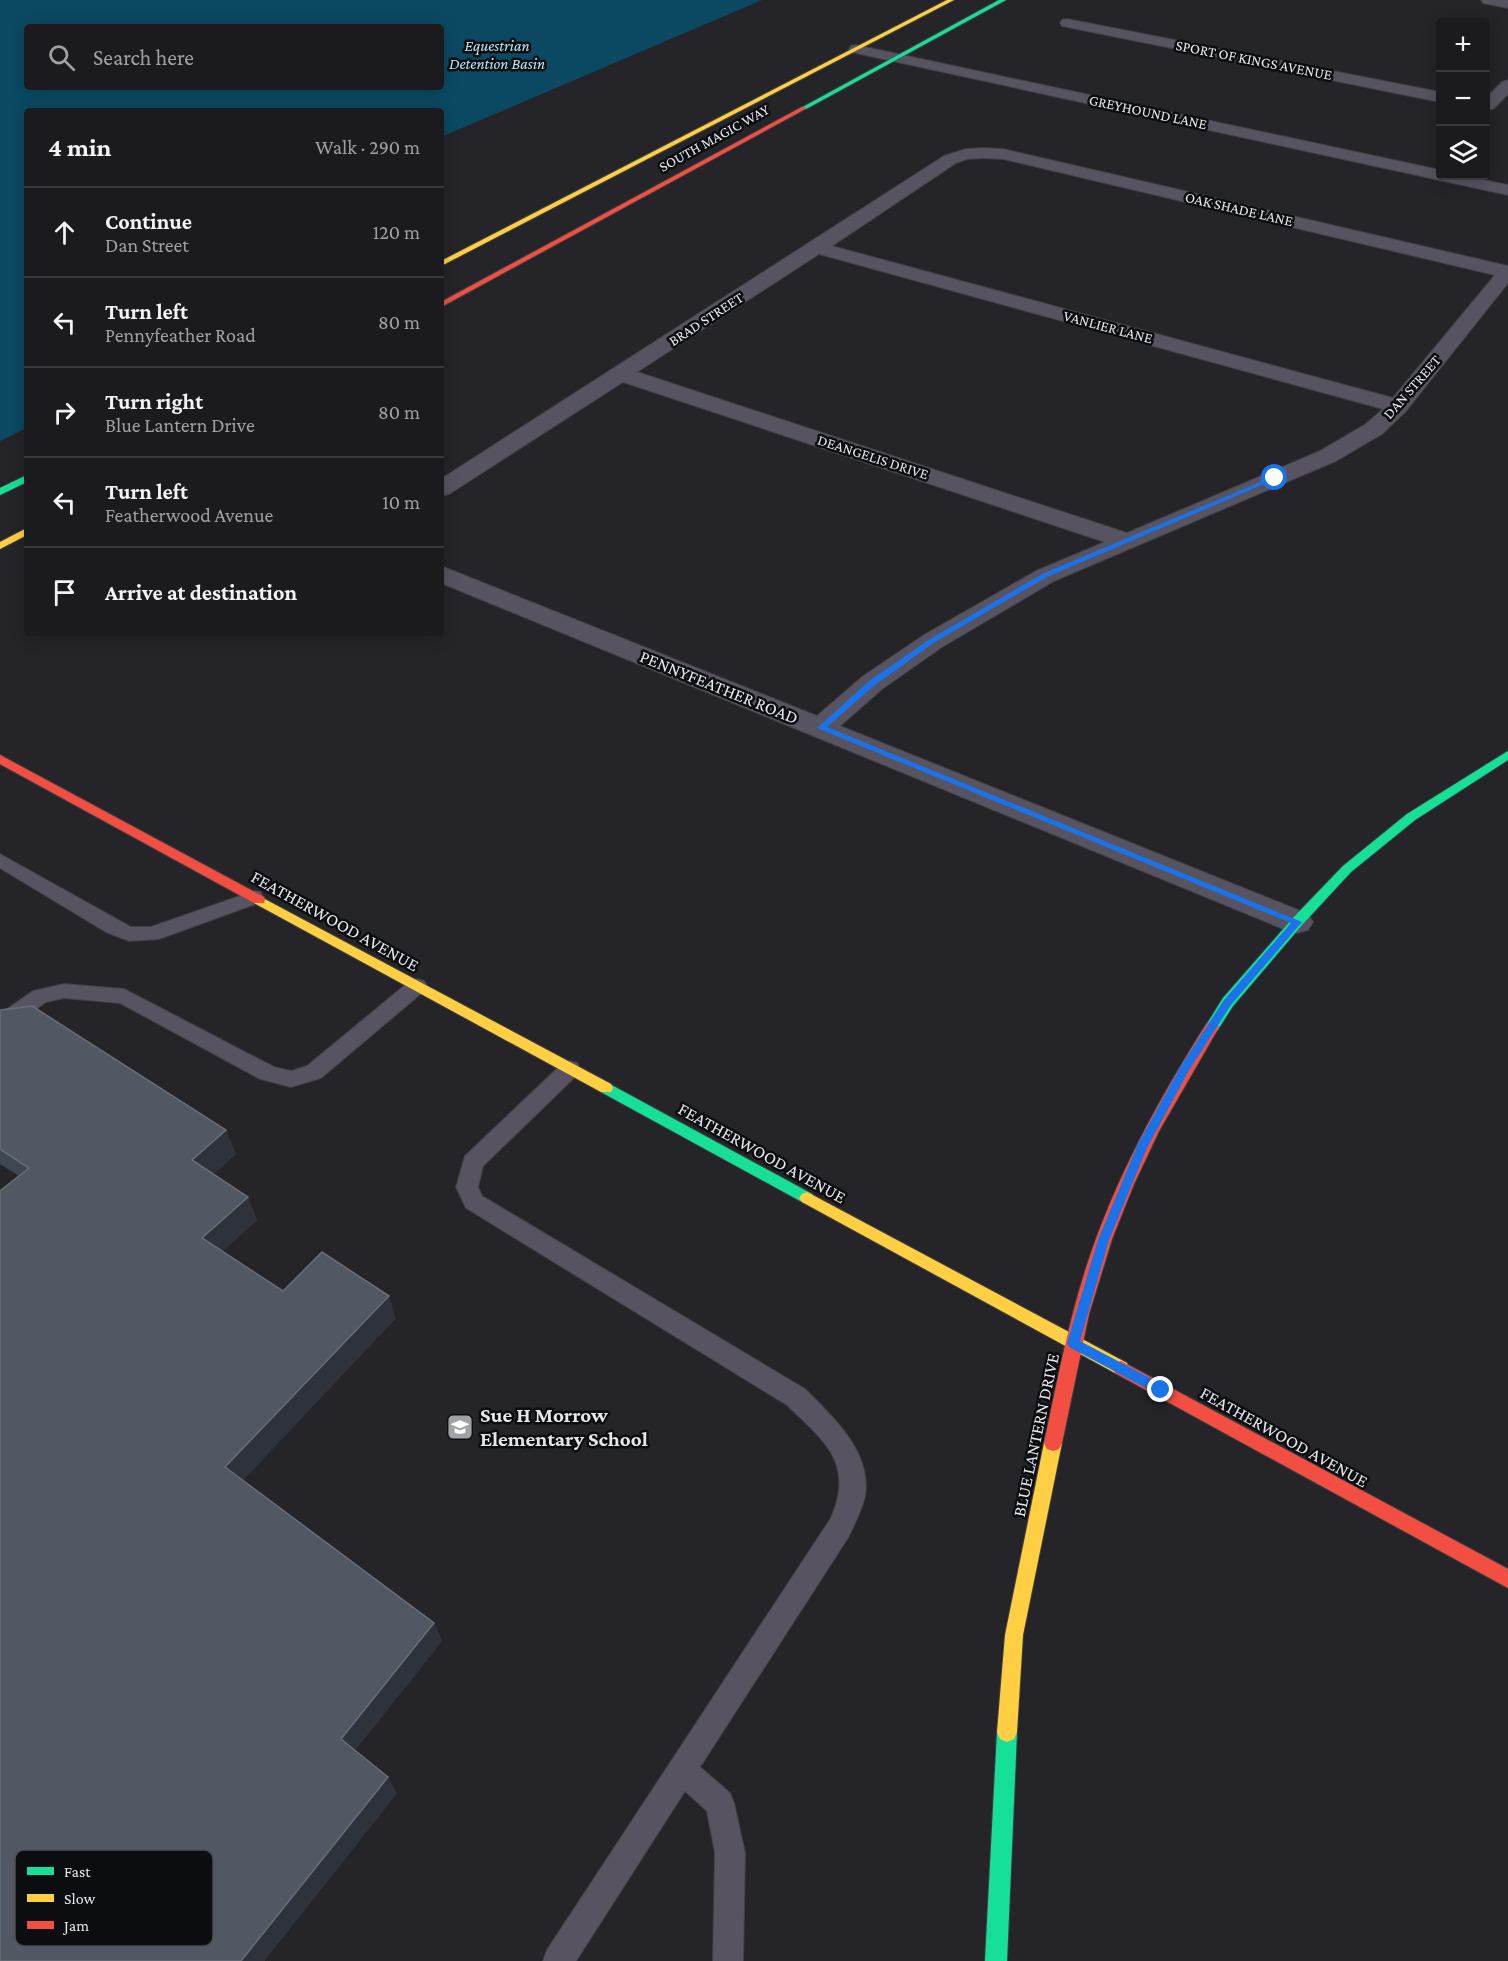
<!DOCTYPE html>
<meta charset="utf-8">
<style>
:root{--surface:#1b1b1f;--page:#28282c;--text:#f1f3f6;--muted:#a0a1a4;--line:#39393d}
body{margin:0;font-family:"Crimson Pro",serif;background:var(--page);color:var(--text)}
.controls{position:absolute;right:18px;top:18px;display:grid;overflow:hidden;border-radius:6px;box-shadow:0 3px 15px #0003}
.controls button{width:54px;height:54px;display:grid;place-items:center;padding:0;border:0;border-bottom:2px solid var(--line);background:var(--surface);color:var(--text);font:30px sans-serif}
.stop{position:absolute;width:18px;height:18px;margin:-14px;border:4px solid #1a73e8;border-radius:50%;background:#fff}
.stop.end{background:#1a73e8;border-color:#fff;box-shadow:0 2px 6px #0008}
.list{margin:0;padding:0;list-style:none}
h2{display:flex;justify-content:space-between;align-items:center;height:78px;margin:0;padding:0 24px;font-size:26px}
h2 small{font-size:20px;font-weight:400;color:var(--muted)}
.list li{display:grid;grid-template-columns:39px 1fr auto;gap:18px;align-items:center;box-sizing:border-box;height:90px;padding:0 24px;border-top:2px solid var(--line)}
.list b{display:block;font-size:22px;white-space:nowrap}
.list p{margin:0;font-size:20px;white-space:nowrap;color:var(--muted)}
.list em{font-size:20px;font-style:normal;color:var(--muted)}
.icon{flex:none;width:33px;height:33px;fill:none;stroke:currentColor;stroke-width:2;stroke-linecap:round;stroke-linejoin:round}
.map{position:relative;flex:none;width:1508px;height:1961px;overflow:hidden}
.search{position:absolute;background:var(--surface);box-shadow:0 3px 15px #0003;left:24px;top:24px;width:420px;height:66px;display:flex;align-items:center;gap:15px;box-sizing:border-box;padding:0 21px;border-radius:6px;color:var(--muted);font-size:22px}
.panel{position:absolute;background:var(--surface);box-shadow:0 3px 15px #0003;left:24px;top:108px;width:420px;height:528px;border-radius:6px}
.map>svg:first-child{display:block}
</style>
<div class="map">
<svg width="1508" height="1961" viewBox="0 0 1508 1961">
<rect width="100%" height="100%" fill="#242429"/>
<path fill="#0b4962" fill-rule="evenodd" d="M0,0H762L441,137V111H27V428L0,441ZM27,27H441V87H27Z"/>
<g fill="none" stroke-linecap="round" stroke-linejoin="round">
<defs>
<g id="lane">
<polygon points="0,854 131,927 151,927 254,891 261,892 263,897 261,902 159,939 129,941 106,932 0,868"/>
<polygon points="417,979 424,981 427,986 424,991 321,1078 291,1087 260,1079 120,1003 64,998 46,1002 7,1029 0,1032 0,1014 33,991 64,984 124,989 274,1067 291,1071 307,1066 410,981"/>
<path d="M570,1061L577,1063L580,1069L577,1075L483,1166L478,1187L482,1196L805,1389C833,1417 872,1452 865,1496C862,1510 855,1523 849,1536L700,1767L730,1793L734,1803L745,1853L743,1961H713L715,1853L707,1811L685,1791L576,1961H543L547,1950L831,1518C855,1463 824,1441 787,1405L466,1208L456,1187L465,1156L563,1063Z"/>
</g>
<g id="street">
<polygon points="1481,0 1508,0 1508,8 1483,3"/>
<polygon points="1067,19 1440,92 1440,102 1062,26 1060,23 1062,20"/>
<polygon points="856,45 1440,170 1440,176 1465,176 1508,185 1508,195 851,52 849,49 851,46"/>
<polygon points="1508,80 1508,94 1493,109 1486,110 1486,98 1502,82"/>
<path d="M983,148L1003,149L1508,266V283L1406,411L1382,434L1336,461L1054,581L942,647L882,689L840,726L1308,914L1313,922L1308,930L1297,933L1286,930L441,583V566L817,716L862,677L924,635L1036,571L1105,542L623,382L449,494L441,496V479L944,156L966,149ZM983,158L1003,159L1495,275L1393,398L832,246L956,163L967,159ZM819,254L1383,409L1366,424L1320,451L1127,533L637,372Z"/>
</g>
<g id="fast">
<polygon points="999,0 1006,0 806,109 801,108"/>
<polygon points="27,475 27,482 0,495 0,488"/>
<polygon points="1508,751 1508,760 1415,820 1351,872 1302,925 1233,1006 1217,1031 1207,1031 1205,1027 1223,998 1292,919 1343,866 1407,814"/>
<polygon points="606,1082 812,1194 815,1198 812,1202 807,1204 802,1202 601,1092 599,1088 601,1084"/>
<polygon points="1007,1722 1014,1725 1017,1732 1007,1961 985,1961 997,1732 1000,1725"/>
</g>
<g id="slow">
<polygon points="947,0 954,0 441,266 441,261"/>
<polygon points="27,528 27,535 0,549 0,542"/>
<polygon points="259,896 611,1084 613,1088 611,1092 601,1092 254,903 253,900"/>
<polygon points="807,1192 1127,1363 1129,1368 1127,1373 1121,1375 1115,1373 802,1202 799,1198 802,1194"/>
<polygon points="1053,1435 1059,1437 1062,1443 1023,1635 1017,1732 1014,1739 1007,1742 1000,1739 997,1732 1005,1635 1044,1443 1047,1437"/>
</g>
<g id="jam">
<polygon points="802,107 807,108 441,307 441,302"/>
<polygon points="0,755 264,897 265,900 264,903 254,903 0,764"/>
<path d="M1212,1022L1217,1023L1219,1027L1159,1131L1134,1184L1112,1239L1089,1314L1062,1443L1059,1449L1053,1451L1047,1449L1044,1443C1057,1383 1068,1323 1087,1265C1115,1179 1159,1099 1207,1023Z"/>
<polygon points="1121,1361 1508,1569 1508,1588 1115,1373 1113,1368 1115,1363"/>
</g>
</defs>
<use href="#lane" stroke="#404043" stroke-width="2"/>
<use href="#street" stroke="#404043" stroke-width="2"/>
<use href="#fast" stroke="#404043" stroke-width="2"/>
<use href="#slow" stroke="#404043" stroke-width="2"/>
<use href="#jam" stroke="#404043" stroke-width="2"/>
<use href="#lane" fill="#575360" fill-rule="evenodd"/>
<use href="#street" fill="#575360" fill-rule="evenodd"/>
<use href="#fast" fill="#16e098" fill-rule="evenodd"/>
<use href="#slow" fill="#ffcf43" fill-rule="evenodd"/>
<use href="#jam" fill="#f24e42" fill-rule="evenodd"/>
</g>
<polygon fill="#3f4753" points="0,1010 236,1154 213,1174 248,1197 257,1220 222,1251 283,1291 396,1318 243,1480 434,1623 442,1641 355,1750 397,1793 264,1961 0,1961 19,1176 0,1164"/>
<g fill="#2d323b">
<polygon points="226,1130 236,1154 202,1184 192,1160"/>
<polygon points="248,1197 257,1220 212,1261 202,1238"/>
<polygon points="389,1296 396,1318 236,1488 225,1467"/>
<polygon points="434,1623 442,1641 350,1756 341,1739"/>
<polygon points="388,1777 397,1793 264,1961 241,1961"/>
</g>
<polygon fill="#515863" stroke="#686e78" stroke-width="1.5" points="32,1006 226,1130 192,1160 248,1197 202,1238 283,1291 322,1252 389,1296 225,1467 434,1623 341,1739 388,1777 241,1961 0,1961 0,1191 29,1168 0,1149 0,1010"/>
<polygon fill="#1a73e8" points="1272,477 1278,478 1047,577 935,642 875,685 827,727 1302,922 1231,1005 1188,1072 1147,1148 1109,1240 1080,1341 1165,1386 1165,1394 1161,1396 1069,1347 1067,1343 1098,1240 1138,1144 1181,1066 1224,1000 1291,923 817,728 869,681 930,639 1042,574"/>
<defs>
<symbol id="school-square" viewBox="-11 -11 22 22"><rect x="-9" y="-9" width="18" height="18" rx="4" fill="#a1a2a8" stroke="#0c0d11"/><path d="M0-5L7-2L0 1L-7-2ZM-4 1L0 2.5L4 1V4Q0 6-4 4Z" fill="#fff"/></symbol>
</defs>
<g fill-rule="evenodd">
<use href="#school-square" x="445" y="1412" width="30" height="30"/>
</g>
<g text-anchor="middle" stroke-width="5" stroke-linejoin="round" paint-order="stroke">
<g font-size="15" fill="#e4e6ec" stroke="#0c0d11">
<text transform="translate(1254 60) rotate(11)" y="5">SPORT OF KINGS AVENUE</text>
<text transform="translate(1148 112) rotate(12)" y="5">GREYHOUND LANE</text>
<text transform="translate(714 138) rotate(-29)" y="5">SOUTH MAGIC WAY</text>
<text transform="translate(1239 209) rotate(13)" y="5">OAK SHADE LANE</text>
<text transform="translate(706 319) rotate(-33)" y="5">BRAD STREET</text>
<text transform="translate(1108 327) rotate(15)" y="5">VANLIER LANE</text>
<text transform="translate(1412 387) rotate(-49)" y="5">DAN STREET</text>
<text transform="translate(873 457) rotate(18)" y="5">DEANGELIS DRIVE</text>
</g>
<g font-size="16" font-style="italic" fill="#bde5fa" stroke="#0c0d11">
<text x="497" y="51">Equestrian<tspan x="497" dy="18">Detention Basin</tspan></text>
</g>
<g font-size="18" fill="#e4e6ec" stroke="#0c0d11">
<text transform="translate(719 687) rotate(22)" y="6">PENNYFEATHER ROAD</text>
<text transform="translate(335 921) rotate(29)" y="6">FEATHERWOOD AVENUE</text>
<text transform="translate(762 1153) rotate(29)" y="6">FEATHERWOOD AVENUE</text>
<text transform="translate(1036 1435) rotate(-78)" y="6">BLUE LANTERN DRIVE</text>
<text transform="translate(1284 1437) rotate(29)" y="6">FEATHERWOOD AVENUE</text>
</g>
<g font-size="21" font-weight="bold" fill="#e4e6ec" stroke="#0c0d11" text-anchor="start">
<text x="480" y="1422">Sue H Morrow<tspan x="480" dy="24">Elementary School</tspan></text>
</g>
</g>
<rect x="15" y="1850" width="198" height="96" rx="9" fill="#0c0d11" stroke="#4d4e53" stroke-width="1.5"/>
<rect x="27" y="1867" width="27" height="8" fill="#16e098"/>
<rect x="27" y="1894" width="27" height="8" fill="#ffcf43"/>
<rect x="27" y="1921" width="27" height="8" fill="#f24e42"/>
<g font-size="16" fill="#e4e6ec">
<text x="64" y="1877">Fast</text>
<text x="64" y="1904">Slow</text>
<text x="64" y="1931">Jam</text>
</g>
</svg>
<div class="controls">
<button>+</button>
<button>−</button>
<button><svg class="icon" aria-label="layers" viewBox="0 0 24 24"><path d="M12 4l9 5-9 5-9-5zM3 14l9 5 9-5"/></svg></button>
</div>
<div class="stop" style="left:1275px;top:478px"></div>
<div class="stop end" style="left:1161px;top:1390px"></div>
<div class="search"><svg class="icon" aria-label="search" viewBox="0 0 24 24"><circle cx="10" cy="10" r="6"/><path d="M15 15l6 6"/></svg>Search here</div>
<section class="panel">
<h2>4 min<small>Walk · 290 m</small></h2>
<ul class="list">
<li><svg class="icon" aria-label="ahead" viewBox="0 0 24 24"><path d="M12 20V5M6 11l6-6 6 6"/></svg><div><b>Continue</b><p>Dan Street</p></div><em>120 m</em></li>
<li><svg class="icon" aria-label="left" viewBox="0 0 24 24"><path d="M17 20v-9H6M10 6l-5 5 5 5"/></svg><div><b>Turn left</b><p>Pennyfeather Road</p></div><em>80 m</em></li>
<li><svg class="icon" aria-label="right" viewBox="0 0 24 24"><path d="M7 20v-9h11M14 6l5 5-5 5"/></svg><div><b>Turn right</b><p>Blue Lantern Drive</p></div><em>80 m</em></li>
<li><svg class="icon" aria-label="left" viewBox="0 0 24 24"><path d="M17 20v-9H6M10 6l-5 5 5 5"/></svg><div><b>Turn left</b><p>Featherwood Avenue</p></div><em>10 m</em></li>
<li><svg class="icon" aria-label="arrive" viewBox="0 0 24 24"><path d="M6 21V4h12l-3 4 3 4H6"/></svg><div><b>Arrive at destination</b></div></li>
</ul>
</section>
</div>
